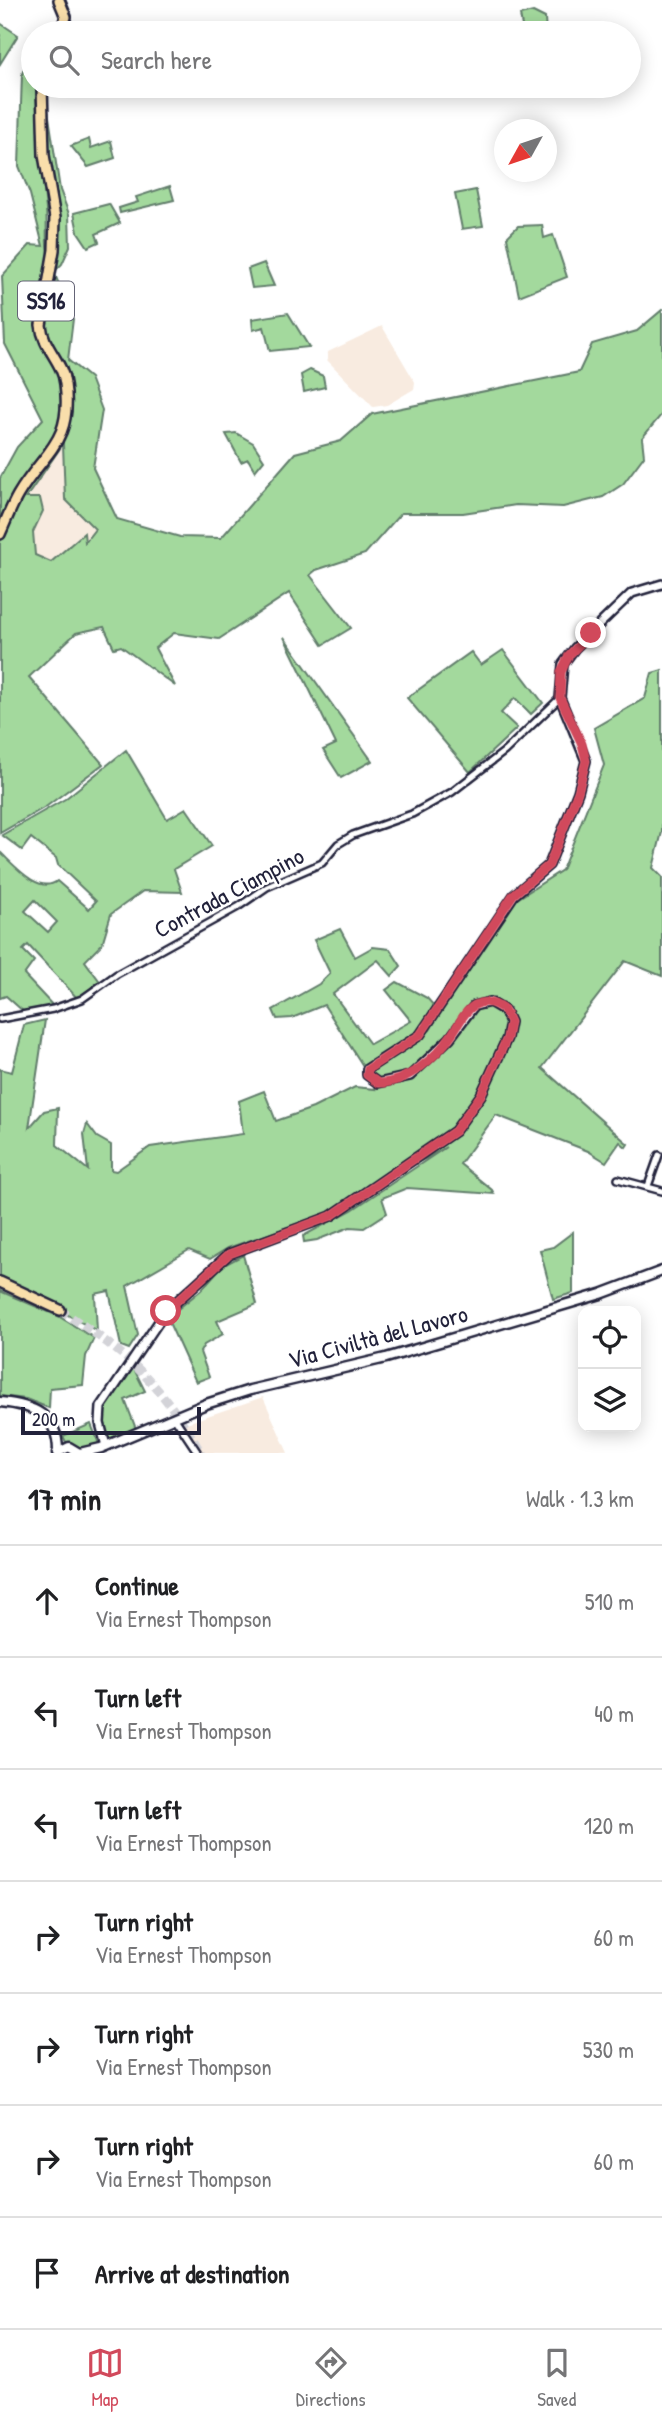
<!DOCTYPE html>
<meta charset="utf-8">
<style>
:root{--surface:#fff;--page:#f6f6f6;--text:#202124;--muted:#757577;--line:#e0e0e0;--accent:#d1495b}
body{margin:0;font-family:"Patrick Hand",sans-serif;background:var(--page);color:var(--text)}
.controls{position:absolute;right:21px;bottom:21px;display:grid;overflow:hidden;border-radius:14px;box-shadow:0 4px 18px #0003}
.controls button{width:63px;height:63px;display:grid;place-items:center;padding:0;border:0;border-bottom:2px solid var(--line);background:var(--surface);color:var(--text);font:35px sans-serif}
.compass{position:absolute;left:494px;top:119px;width:63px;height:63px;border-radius:50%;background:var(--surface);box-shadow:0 4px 18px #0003;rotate:230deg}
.scale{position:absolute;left:21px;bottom:18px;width:180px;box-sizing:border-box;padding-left:7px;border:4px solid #22223b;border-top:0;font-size:19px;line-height:24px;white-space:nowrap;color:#22223b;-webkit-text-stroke:5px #fff;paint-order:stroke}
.stop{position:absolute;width:21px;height:21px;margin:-16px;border:5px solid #d1495b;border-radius:50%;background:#fff}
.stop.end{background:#d1495b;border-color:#fff;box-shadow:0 2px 7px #0008}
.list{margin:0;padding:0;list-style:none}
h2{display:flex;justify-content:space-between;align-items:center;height:91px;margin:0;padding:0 28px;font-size:30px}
h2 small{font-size:23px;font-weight:400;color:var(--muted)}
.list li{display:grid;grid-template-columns:46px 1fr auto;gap:21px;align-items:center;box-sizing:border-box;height:112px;padding:0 28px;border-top:2px solid var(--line)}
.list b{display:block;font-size:26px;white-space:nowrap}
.list p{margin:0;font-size:23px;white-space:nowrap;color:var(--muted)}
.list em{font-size:23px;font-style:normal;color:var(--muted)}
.icon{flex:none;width:38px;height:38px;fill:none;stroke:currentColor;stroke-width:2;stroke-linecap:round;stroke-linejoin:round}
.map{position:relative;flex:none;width:662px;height:1453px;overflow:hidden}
.search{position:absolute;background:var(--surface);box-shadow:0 4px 18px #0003;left:21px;right:21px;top:21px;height:77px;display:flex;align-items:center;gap:18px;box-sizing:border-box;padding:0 24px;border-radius:38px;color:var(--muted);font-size:26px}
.sheet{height:875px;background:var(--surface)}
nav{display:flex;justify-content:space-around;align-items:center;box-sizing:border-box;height:98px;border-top:2px solid var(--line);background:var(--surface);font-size:19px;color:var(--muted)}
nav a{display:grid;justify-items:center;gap:4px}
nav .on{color:var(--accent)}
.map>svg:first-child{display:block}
</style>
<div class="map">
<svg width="662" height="1453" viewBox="0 0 662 1453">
<rect width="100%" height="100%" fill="#fff"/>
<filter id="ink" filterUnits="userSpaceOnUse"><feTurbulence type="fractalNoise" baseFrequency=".0143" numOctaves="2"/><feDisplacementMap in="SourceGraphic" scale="14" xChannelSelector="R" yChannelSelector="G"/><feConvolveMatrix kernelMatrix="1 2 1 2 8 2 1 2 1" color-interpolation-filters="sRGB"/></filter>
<g filter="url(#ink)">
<g fill="#f8ebe0">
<polygon points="382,326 415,382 414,389 387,405 373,407 327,360 328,352"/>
<polygon points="64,443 65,499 96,529 85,543 84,534 51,562 35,556 25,499"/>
<polygon points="263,1397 288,1453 193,1453 175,1427"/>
</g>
<g fill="#a3d99d" stroke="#627e6c" stroke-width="2" fill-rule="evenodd">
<polygon points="533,12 545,18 546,33 523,32 520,15"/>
<polygon points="0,23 18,35 0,64"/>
<path d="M33,47V86H36C37,128 42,168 46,210C48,229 44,250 52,268L55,262L45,90L60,190L69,214L70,246L62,264L54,272L73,319L68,360L90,378L102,410L93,468L117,519L180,537L221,538L295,453L341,441L372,414L579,372L592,344L637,331L662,310V414L642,438L644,456L623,484L603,497L563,507L516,505L463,513H401L365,554L316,570L310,575L351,628L323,645L289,593L219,639L174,633L155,648L175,686L121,646L114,648L104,627L76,633L29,677L103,764L47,806L0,833V478L17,447L43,419L5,344L2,276L30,245L43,246L30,194L19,166L22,74ZM63,444L65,499L95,529L85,542L84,533L51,562L35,555L33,532L43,511L40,498H26Z"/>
<polygon points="89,139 91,148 111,141 115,158 88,167 71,146"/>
<polygon points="170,186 174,200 120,213 119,208 138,202 136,197"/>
<polygon points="476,190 483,226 462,229 455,194"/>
<polygon points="109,204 120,223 96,234 99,242 88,247 78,232 74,213"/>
<polygon points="542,225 544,238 553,235 567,277 519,296 507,237 518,226"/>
<polygon points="264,263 274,286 252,288 248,269"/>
<polygon points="288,313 309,347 270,351 264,327 253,330 252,319"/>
<polygon points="310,370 323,376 325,387 304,392 301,375"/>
<polygon points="236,433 253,443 264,460 255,471 248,459 241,462 226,434"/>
<polygon points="284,637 372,761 341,778 323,750 336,744"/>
<polygon points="503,650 543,703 531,714 515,698 501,713 517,728 470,772 407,698 471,652 481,665"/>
<polygon points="662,670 662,832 653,868 662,877 662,976 625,961 542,1068 628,1144 626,1147 620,1142 606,1162 588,1151 496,1115 460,1164 492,1190 494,1194 407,1188 382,1198 387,1213 364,1228 350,1227 317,1240 304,1242 303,1236 352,1210 446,1147 328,1213 228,1248 210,1259 189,1250 127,1286 138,1335 129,1349 121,1346 109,1291 95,1294 97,1331 0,1278 0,1069 12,1072 24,1025 45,1020 29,1128 44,1111 58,1108 57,1145 88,1170 84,1134 87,1124 97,1137 111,1145 111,1170 116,1171 150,1147 243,1134 239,1101 264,1091 276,1121 313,1108 355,1087 375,1089 369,1074 371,1067 430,1030 461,976 511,903 562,870 604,765 594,728 645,698 652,673"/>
<path d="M126,750L167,819L186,808L212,846L174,869L182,892L143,891L111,914L102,944L85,961L101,983L77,998L28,945L23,950L34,961L24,975L54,1007L25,1013L6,996L0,998V852C14,865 39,895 57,881L89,909L96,901L58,865L56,858L31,838L22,850L2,835L65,799ZM35,900L57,922L48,932L25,911Z"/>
<polygon points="340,929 355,957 373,947 390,949 401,966 392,976 378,960 333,994 370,1044 411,1021 386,990 397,982 427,998 435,1007 418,1034 363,1066 324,1005 292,1018 277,1019 273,1010 319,984 330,973 314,940"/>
<polygon points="573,1232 573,1293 553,1299 540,1250 553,1247"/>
<polygon points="243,1255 257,1304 217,1321 223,1334 204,1345 200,1352 209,1377 196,1382 167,1318 201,1290 222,1266"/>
<polygon points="0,1291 58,1316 94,1338 86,1356 83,1385 50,1388 49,1408 26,1399 0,1396"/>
<polygon points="133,1367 145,1391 125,1400 136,1429 109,1440 102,1418 103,1411"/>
<polygon points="91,1424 99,1444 83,1449 67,1444 63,1436"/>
</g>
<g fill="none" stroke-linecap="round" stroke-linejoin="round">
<path stroke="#d3d3d8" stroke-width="9" stroke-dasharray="9 4.5" stroke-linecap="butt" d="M60,1310C127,1353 161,1383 201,1453"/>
<defs>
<g id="minor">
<polyline points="0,1019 53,1009 82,999 117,974 238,907 267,887 322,863 338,844 353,835 412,814 452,792 505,751 560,698"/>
<polyline points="618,1179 662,1191"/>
<polyline points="648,1186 659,1155"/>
<polyline points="174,1417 198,1453"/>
</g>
<polyline id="tertiary" points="106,1446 100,1423 101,1407 166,1311 229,1254 331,1216 455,1131 481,1095 507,1038 510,1022 505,1011 490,1002 474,1006 450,1038 410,1076 378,1083 367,1075 367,1069 420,1035 514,895 549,865 578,792 586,761 560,698 563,664 575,648 632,593 662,584"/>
<g id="secondary">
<path d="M0,1402C32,1405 58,1414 58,1451"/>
<polyline points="57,1453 69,1447 79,1453"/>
<polyline points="80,1453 101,1448 206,1404 250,1390 386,1358 601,1294 662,1271"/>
</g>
<g id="primary">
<polyline points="59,0 66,17 60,33"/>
<path d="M0,534C6,521 11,507 18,495C44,451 73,443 65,384C63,362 43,348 41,325L54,250L55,218L44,155L42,86"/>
<polyline points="0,1282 60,1310"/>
</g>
</defs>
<use href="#minor" stroke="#22223b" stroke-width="10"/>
<use href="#tertiary" stroke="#22223b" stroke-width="12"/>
<use href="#secondary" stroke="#22223b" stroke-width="13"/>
<use href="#primary" stroke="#22223b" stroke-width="14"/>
<use href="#minor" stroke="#fff" stroke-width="5"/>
<use href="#tertiary" stroke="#fff" stroke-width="7"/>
<use href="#secondary" stroke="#fff" stroke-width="8"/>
<use href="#primary" stroke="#f9deab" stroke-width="9"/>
</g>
</g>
<g fill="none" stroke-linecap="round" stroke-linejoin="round" filter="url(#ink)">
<path stroke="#d1495b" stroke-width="9" d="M166,1311L229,1254L331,1216L455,1131L481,1095L507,1038L510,1022L505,1011C497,1004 486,999 475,1005C464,1011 459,1024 452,1034C437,1057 406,1084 378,1083L367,1075L368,1069L420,1035L513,895L549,865L578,792L586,761L582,744L560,698L561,672L569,655L591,633"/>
</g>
<g text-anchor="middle" stroke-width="5" stroke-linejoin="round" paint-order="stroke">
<rect fill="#fff" stroke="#646476" stroke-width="2" x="18" y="281.5" width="56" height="39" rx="5"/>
<g font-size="23" font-weight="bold" fill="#22223b">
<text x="46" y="309">SS16</text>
</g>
<g font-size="24" fill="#22223b" stroke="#fff">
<text transform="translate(229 893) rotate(-28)" y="8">Contrada Ciampino</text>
<text transform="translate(378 1337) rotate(-15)" y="8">Via Civiltà del Lavoro</text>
</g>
</g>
</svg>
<div class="controls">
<button><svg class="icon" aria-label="locate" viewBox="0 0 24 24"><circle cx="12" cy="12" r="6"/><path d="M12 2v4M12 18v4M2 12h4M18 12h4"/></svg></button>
<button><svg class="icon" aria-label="layers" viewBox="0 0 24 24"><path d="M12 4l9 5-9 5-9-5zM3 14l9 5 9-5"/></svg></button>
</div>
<svg class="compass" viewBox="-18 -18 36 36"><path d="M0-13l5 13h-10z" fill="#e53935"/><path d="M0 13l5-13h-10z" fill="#757577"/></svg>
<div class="scale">200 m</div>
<div class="stop" style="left:166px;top:1311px"></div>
<div class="stop end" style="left:591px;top:633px"></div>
<div class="search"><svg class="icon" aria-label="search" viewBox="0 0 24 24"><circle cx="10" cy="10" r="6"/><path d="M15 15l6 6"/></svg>Search here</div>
</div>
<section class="sheet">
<h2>17 min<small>Walk · 1.3 km</small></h2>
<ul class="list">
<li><svg class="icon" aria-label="ahead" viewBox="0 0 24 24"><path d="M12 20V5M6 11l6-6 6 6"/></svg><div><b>Continue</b><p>Via Ernest Thompson</p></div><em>510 m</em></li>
<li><svg class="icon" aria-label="left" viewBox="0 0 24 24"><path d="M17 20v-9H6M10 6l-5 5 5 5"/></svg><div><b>Turn left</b><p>Via Ernest Thompson</p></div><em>40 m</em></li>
<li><svg class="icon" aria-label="left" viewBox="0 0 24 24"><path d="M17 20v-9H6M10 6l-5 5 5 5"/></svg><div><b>Turn left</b><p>Via Ernest Thompson</p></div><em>120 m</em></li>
<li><svg class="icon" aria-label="right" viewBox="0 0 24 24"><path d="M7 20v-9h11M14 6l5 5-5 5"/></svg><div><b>Turn right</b><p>Via Ernest Thompson</p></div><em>60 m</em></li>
<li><svg class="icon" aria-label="right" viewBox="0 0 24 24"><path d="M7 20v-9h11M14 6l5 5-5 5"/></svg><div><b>Turn right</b><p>Via Ernest Thompson</p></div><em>530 m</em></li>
<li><svg class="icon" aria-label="right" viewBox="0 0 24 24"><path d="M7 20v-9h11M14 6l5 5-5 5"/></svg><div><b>Turn right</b><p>Via Ernest Thompson</p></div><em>60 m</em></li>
<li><svg class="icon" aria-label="arrive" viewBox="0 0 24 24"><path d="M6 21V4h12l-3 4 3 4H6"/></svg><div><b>Arrive at destination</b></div></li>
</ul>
</section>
<nav>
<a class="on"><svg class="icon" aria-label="map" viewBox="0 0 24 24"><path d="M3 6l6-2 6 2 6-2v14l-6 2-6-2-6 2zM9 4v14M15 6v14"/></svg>Map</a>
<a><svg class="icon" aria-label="directions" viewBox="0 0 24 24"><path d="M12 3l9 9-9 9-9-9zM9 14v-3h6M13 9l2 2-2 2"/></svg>Directions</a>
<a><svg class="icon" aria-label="saved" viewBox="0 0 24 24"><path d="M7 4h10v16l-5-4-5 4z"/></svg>Saved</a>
</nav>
